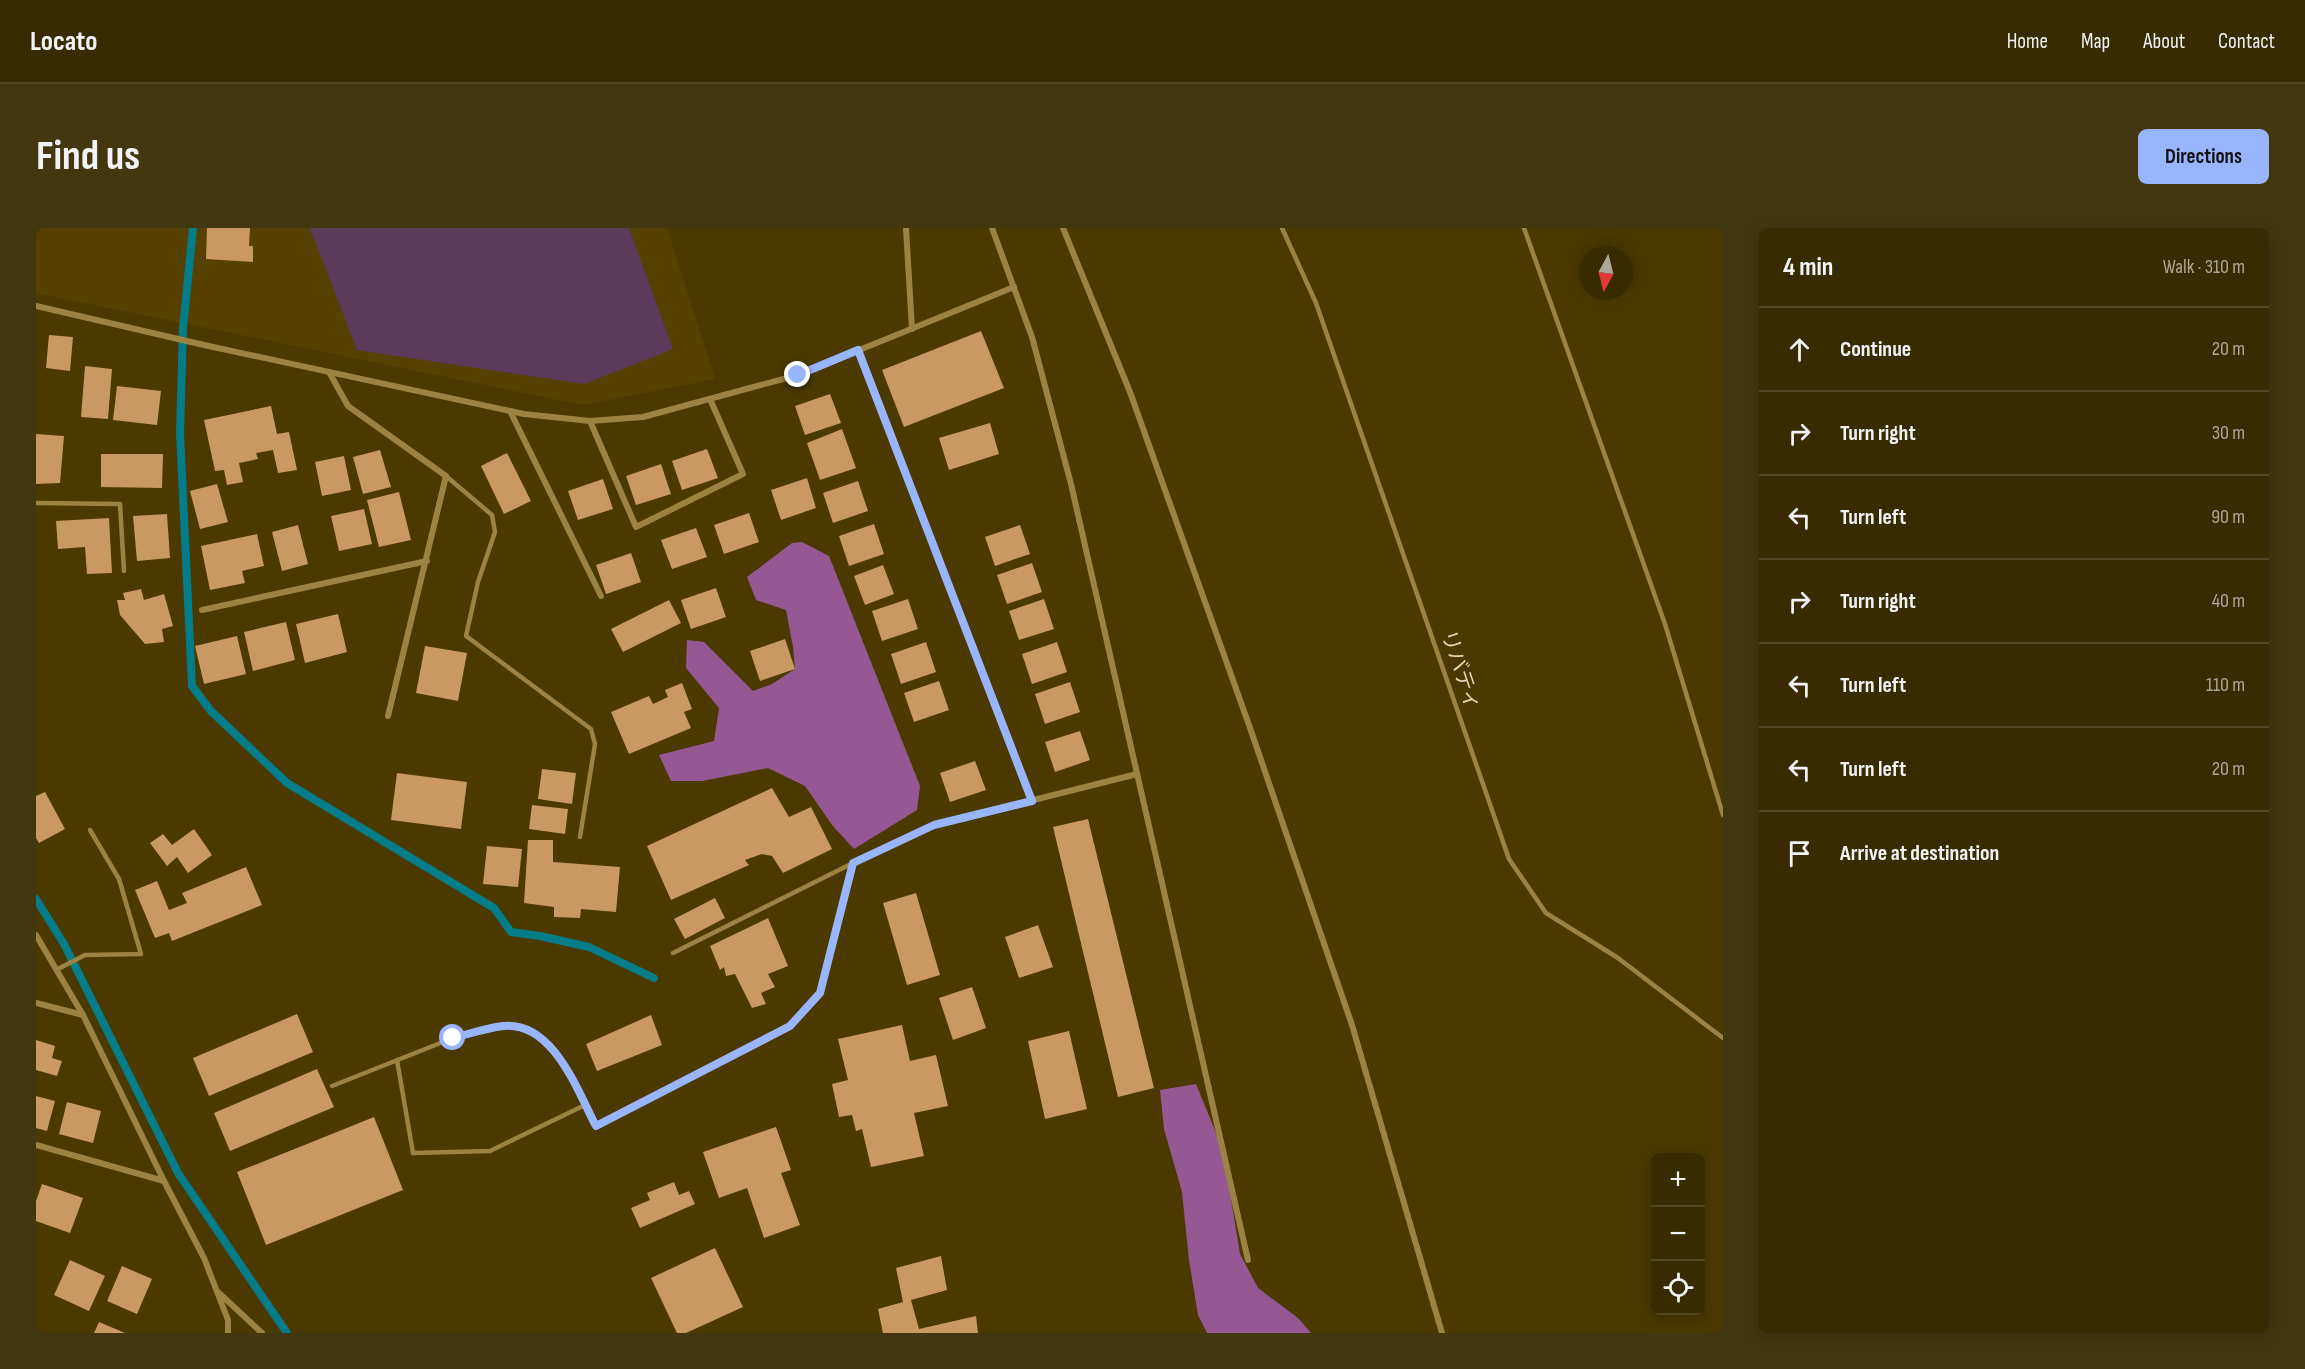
<!DOCTYPE html>
<meta charset="utf-8">
<style>
:root{--surface:#382b00;--page:#43370f;--text:#f1f3f6;--muted:#aba799;--line:#524722;--accent:#99b5fd}
body{margin:0;font-family:"Sofia Sans Condensed","Noto Sans JP",sans-serif;background:var(--page);color:var(--text)}
.controls{position:absolute;right:18px;bottom:18px;display:grid;overflow:hidden;border-radius:9px;box-shadow:0 3px 15px #0003}
.controls button{width:54px;height:54px;display:grid;place-items:center;padding:0;border:0;border-bottom:2px solid var(--line);background:var(--surface);color:var(--text);font:30px sans-serif}
.compass{position:absolute;left:1543px;top:18px;width:54px;height:54px;border-radius:50%;background:var(--surface);box-shadow:0 3px 15px #0003;rotate:187deg}
.stop{position:absolute;width:18px;height:18px;margin:-14px;border:4px solid #99b5fd;border-radius:50%;background:#fff}
.stop.end{background:#99b5fd;border-color:#fff;box-shadow:0 2px 6px #0008}
.list{margin:0;padding:0;list-style:none}
h2{display:flex;justify-content:space-between;align-items:center;height:78px;margin:0;padding:0 24px;font-size:26px}
h2 small{font-size:20px;font-weight:400;color:var(--muted)}
.list li{display:grid;grid-template-columns:39px 1fr auto;gap:18px;align-items:center;box-sizing:border-box;height:84px;padding:0 24px;border-top:2px solid var(--line)}
.list b{display:block;font-size:22px;white-space:nowrap}
.list em{font-size:20px;font-style:normal;color:var(--muted)}
.icon{flex:none;width:33px;height:33px;fill:none;stroke:currentColor;stroke-width:2;stroke-linecap:round;stroke-linejoin:round}
.map{position:relative;flex:none;width:1687px;height:1105px;overflow:hidden;border-radius:9px}
header{display:flex;align-items:center;gap:36px;box-sizing:border-box;height:84px;padding:0 30px;background:var(--surface);border-bottom:2px solid var(--line)}
header strong{font-size:28px}
nav{display:flex;gap:33px;margin-inline-start:auto;font-size:21px}
.intro{display:flex;align-items:center;justify-content:space-between;box-sizing:border-box;height:144px;padding:0 36px}
h1{margin:0;font-size:42px}
.button{padding:15px 27px;border-radius:9px;background:var(--accent);color:#111;font-size:21px;font-weight:700}
main{display:flex;gap:36px;padding:0 36px}
aside{flex:1;background:var(--surface);border-radius:9px;box-shadow:0 3px 15px #0003}
.map>svg:first-child{display:block}
</style>
<header>
<strong>Locato</strong>
<nav><a>Home</a><a>Map</a><a>About</a><a>Contact</a></nav>
</header>
<div class="intro"><h1>Find us</h1><a class="button">Directions</a></div>
<main>
<div class="map">
<svg width="1687" height="1105" viewBox="0 0 1687 1105">
<rect width="100%" height="100%" fill="#4b3900"/>
<polygon fill="#574100" points="0,0 631,0 679,151 547,177 0,65"/>
<polygon fill="#5c3a5c" points="274,0 593,0 637,121 548,156 321,122"/>
<g fill="#965895">
<polygon points="766,314 793,328 884,558 881,582 818,621 796,597 769,558 732,540 666,553 635,553 623,527 678,513 683,480 650,440 651,412 668,414 717,463 736,456 759,441 757,419 750,382 720,372 711,349 756,315"/>
<polygon points="1160,856 1187,922 1204,1026 1222,1060 1262,1090 1275,1105 1171,1105 1162,1087 1153,1032 1146,964 1128,901 1124,862"/>
</g>
<g fill="none" stroke-linecap="round" stroke-linejoin="round">
<g stroke="#037d8a" stroke-width="8">
<polyline points="157,0 147,100 144,205 156,458 175,483 251,555 458,680 475,704 504,708 553,719 618,750"/>
<polyline points="0,671 28,716 142,945 251,1105"/>
</g>
</g>
<g fill="#c99863">
<polygon points="171,0 214,0 213,18 217,18 217,34 170,31"/>
<polygon points="945,103 968,160 868,199 846,142"/>
<polygon points="13,107 37,109 34,143 10,140"/>
<polygon points="49,138 76,141 72,191 45,189"/>
<polygon points="81,158 125,163 121,197 77,192"/>
<polygon points="794,166 805,195 769,207 759,178"/>
<polygon points="235,178 241,206 253,204 261,242 242,245 237,222 220,225 222,231 203,235 207,254 191,257 188,242 179,243 168,192"/>
<polygon points="954,195 963,226 913,242 903,210"/>
<polygon points="806,201 820,240 784,252 771,215"/>
<polygon points="0,206 28,208 24,255 0,256"/>
<polygon points="671,221 682,250 646,262 636,233"/>
<polygon points="344,222 355,259 327,266 317,229"/>
<polygon points="471,225 495,273 468,286 445,238"/>
<polygon points="65,226 127,226 126,260 65,259"/>
<polygon points="308,228 315,262 286,268 279,234"/>
<polygon points="625,236 635,266 600,277 590,248"/>
<polygon points="771,250 780,280 745,292 735,262"/>
<polygon points="567,251 577,281 542,292 532,263"/>
<polygon points="822,253 832,283 797,295 787,265"/>
<polygon points="181,256 192,294 164,301 154,263"/>
<polygon points="363,264 375,312 343,319 331,272"/>
<polygon points="328,281 336,316 303,323 295,288"/>
<polygon points="713,285 723,314 688,326 678,297"/>
<polygon points="131,286 134,330 101,333 97,288"/>
<polygon points="73,290 76,345 51,346 49,319 22,321 20,293"/>
<polygon points="838,296 848,326 813,338 803,308"/>
<polygon points="262,297 272,336 246,343 236,304"/>
<polygon points="984,297 994,326 959,338 949,309"/>
<polygon points="660,300 671,329 636,341 625,312"/>
<polygon points="221,306 228,338 206,343 209,355 174,362 165,318"/>
<polygon points="595,325 605,354 570,366 560,337"/>
<polygon points="996,335 1006,364 971,376 961,347"/>
<polygon points="847,337 858,366 829,377 818,348"/>
<polygon points="680,360 690,389 655,401 645,372"/>
<polygon points="105,361 108,372 128,366 137,398 126,401 128,414 109,416 84,387 81,372 89,372 87,365"/>
<polygon points="872,371 882,401 846,413 836,383"/>
<polygon points="1008,371 1018,401 983,412 973,383"/>
<polygon points="633,372 645,395 587,424 575,401"/>
<polygon points="302,386 311,424 269,435 260,396"/>
<polygon points="250,394 259,432 217,443 208,404"/>
<polygon points="201,408 210,446 168,456 159,418"/>
<polygon points="749,411 759,441 724,453 714,423"/>
<polygon points="890,414 900,444 865,456 855,426"/>
<polygon points="1021,414 1031,444 996,456 986,426"/>
<polygon points="389,418 431,425 422,473 380,465"/>
<polygon points="903,453 913,482 878,494 868,465"/>
<polygon points="1034,454 1044,484 1009,496 999,466"/>
<polygon points="646,455 656,481 648,484 655,500 593,526 575,484 613,468 617,476 632,469 629,462"/>
<polygon points="1044,503 1054,532 1019,544 1009,514"/>
<polygon points="939,533 950,562 914,574 904,545"/>
<polygon points="506,541 540,545 536,576 502,571"/>
<polygon points="361,545 431,554 425,601 355,592"/>
<polygon points="736,560 753,589 775,579 796,621 747,645 736,628 726,626 709,632 713,637 635,672 611,618"/>
<polygon points="9,564 29,601 3,615 0,610 0,568"/>
<polygon points="496,577 532,581 529,606 493,601"/>
<polygon points="1052,591 1118,860 1082,869 1017,599"/>
<polygon points="158,601 176,627 152,645 141,629 131,638 114,615 127,606 136,617"/>
<polygon points="492,612 517,612 517,634 584,639 580,684 545,681 544,690 518,689 518,679 488,675"/>
<polygon points="451,618 486,621 482,659 447,656"/>
<polygon points="210,639 226,677 136,713 133,705 119,710 99,662 121,653 133,682 151,675 146,665"/>
<polygon points="880,665 904,747 871,757 847,675"/>
<polygon points="679,670 689,690 649,711 638,691"/>
<polygon points="732,690 752,738 732,746 739,759 725,765 730,776 716,780 699,746 690,748 688,739 684,742 674,718"/>
<polygon points="1002,697 1017,739 983,750 969,709"/>
<polygon points="936,759 950,800 917,812 903,770"/>
<polygon points="261,786 277,824 173,868 157,830"/>
<polygon points="615,787 626,817 561,843 550,816"/>
<polygon points="866,797 874,833 900,827 912,878 878,885 888,928 835,939 826,901 820,903 816,887 803,889 796,856 812,852 802,811"/>
<polygon points="1033,803 1051,881 1009,891 992,813"/>
<polygon points="0,812 19,818 16,830 26,833 21,848 0,842"/>
<polygon points="281,841 298,879 194,923 178,885"/>
<polygon points="0,868 19,873 11,903 0,900"/>
<polygon points="31,874 65,883 57,915 23,906"/>
<polygon points="338,889 367,962 230,1017 201,944"/>
<polygon points="740,899 755,942 745,945 764,997 728,1010 711,960 683,970 667,924"/>
<polygon points="638,954 643,967 653,963 659,976 604,1000 595,980 614,972 611,965"/>
<polygon points="6,956 47,970 34,1005 0,993 0,973"/>
<polygon points="679,1020 707,1079 650,1105 641,1105 615,1050"/>
<polygon points="905,1028 911,1062 875,1072 883,1101 940,1088 942,1105 847,1105 842,1081 867,1074 860,1040"/>
<polygon points="34,1032 69,1048 53,1083 18,1067"/>
<polygon points="86,1038 116,1051 101,1086 71,1073"/>
<polygon points="63,1094 89,1105 58,1105"/>
</g>
<g fill="none" stroke-linecap="round" stroke-linejoin="round">
<g stroke="#9d8341" stroke-width="4.5">
<polyline points="1246,0 1280,75 1473,631 1510,685 1582,730 1687,810"/>
<polyline points="1488,0 1629,396 1687,587"/>
<polyline points="410,248 456,287 459,304 442,354 430,408 555,501 559,516 544,609"/>
<polyline points="0,275 84,276 88,343"/>
<polyline points="637,725 817,635"/>
<polyline points="20,742 49,727 105,726 83,651 54,602"/>
<polyline points="361,832 377,925 454,923 549,877"/>
<polyline points="296,858 417,810 469,798 494,802 521,824 560,898"/>
</g>
<g stroke="#9d8341" stroke-width="6">
<polyline points="870,0 876,101"/>
<polyline points="956,0 996,109 1035,256 1212,1032"/>
<polyline points="1027,0 1094,164 1213,497 1316,797 1406,1105"/>
<polyline points="0,78 168,117 488,186 554,193 607,189 762,147 978,59"/>
<polyline points="822,122 996,573"/>
<polyline points="293,144 312,178 410,248 352,488"/>
<polyline points="474,183 565,368"/>
<polyline points="554,193 600,299 707,246 674,171"/>
<polyline points="166,382 391,333"/>
<polyline points="0,707 47,787 128,953 168,1030 192,1092 192,1105"/>
<polyline points="0,775 47,787"/>
<polyline points="560,898 754,798 784,765 817,635 898,597 1101,546"/>
<polyline points="0,917 128,953"/>
<polyline points="183,1065 226,1105"/>
</g>
</g>
<g fill="none" stroke-linecap="round" stroke-linejoin="round">
<path stroke="#99b5fd" stroke-width="8" d="M417,810C433,806 450,800 467,798C517,793 541,862 560,898L754,798L784,765L817,635L898,597L996,573L822,122L762,147"/>
</g>
<g text-anchor="middle" stroke-width="6" stroke-linejoin="round" paint-order="stroke">
<g font-size="21" fill="#e2d4b4" stroke="#4b3900">
<text transform="translate(1425 442) rotate(71)" y="7">リバティ</text>
</g>
</g>
</svg>
<div class="controls">
<button>+</button>
<button>−</button>
<button><svg class="icon" aria-label="locate" viewBox="0 0 24 24"><circle cx="12" cy="12" r="6"/><path d="M12 2v4M12 18v4M2 12h4M18 12h4"/></svg></button>
</div>
<svg class="compass" viewBox="-18 -18 36 36"><path d="M0-13l5 13h-10z" fill="#e53935"/><path d="M0 13l5-13h-10z" fill="#aba799"/></svg>
<div class="stop" style="left:417px;top:810px"></div>
<div class="stop end" style="left:762px;top:147px"></div>
</div>
<aside>
<h2>4 min<small>Walk · 310 m</small></h2>
<ul class="list">
<li><svg class="icon" aria-label="ahead" viewBox="0 0 24 24"><path d="M12 20V5M6 11l6-6 6 6"/></svg><div><b>Continue</b></div><em>20 m</em></li>
<li><svg class="icon" aria-label="right" viewBox="0 0 24 24"><path d="M7 20v-9h11M14 6l5 5-5 5"/></svg><div><b>Turn right</b></div><em>30 m</em></li>
<li><svg class="icon" aria-label="left" viewBox="0 0 24 24"><path d="M17 20v-9H6M10 6l-5 5 5 5"/></svg><div><b>Turn left</b></div><em>90 m</em></li>
<li><svg class="icon" aria-label="right" viewBox="0 0 24 24"><path d="M7 20v-9h11M14 6l5 5-5 5"/></svg><div><b>Turn right</b></div><em>40 m</em></li>
<li><svg class="icon" aria-label="left" viewBox="0 0 24 24"><path d="M17 20v-9H6M10 6l-5 5 5 5"/></svg><div><b>Turn left</b></div><em>110 m</em></li>
<li><svg class="icon" aria-label="left" viewBox="0 0 24 24"><path d="M17 20v-9H6M10 6l-5 5 5 5"/></svg><div><b>Turn left</b></div><em>20 m</em></li>
<li><svg class="icon" aria-label="arrive" viewBox="0 0 24 24"><path d="M6 21V4h12l-3 4 3 4H6"/></svg><div><b>Arrive at destination</b></div></li>
</ul>
</aside>
</main>
